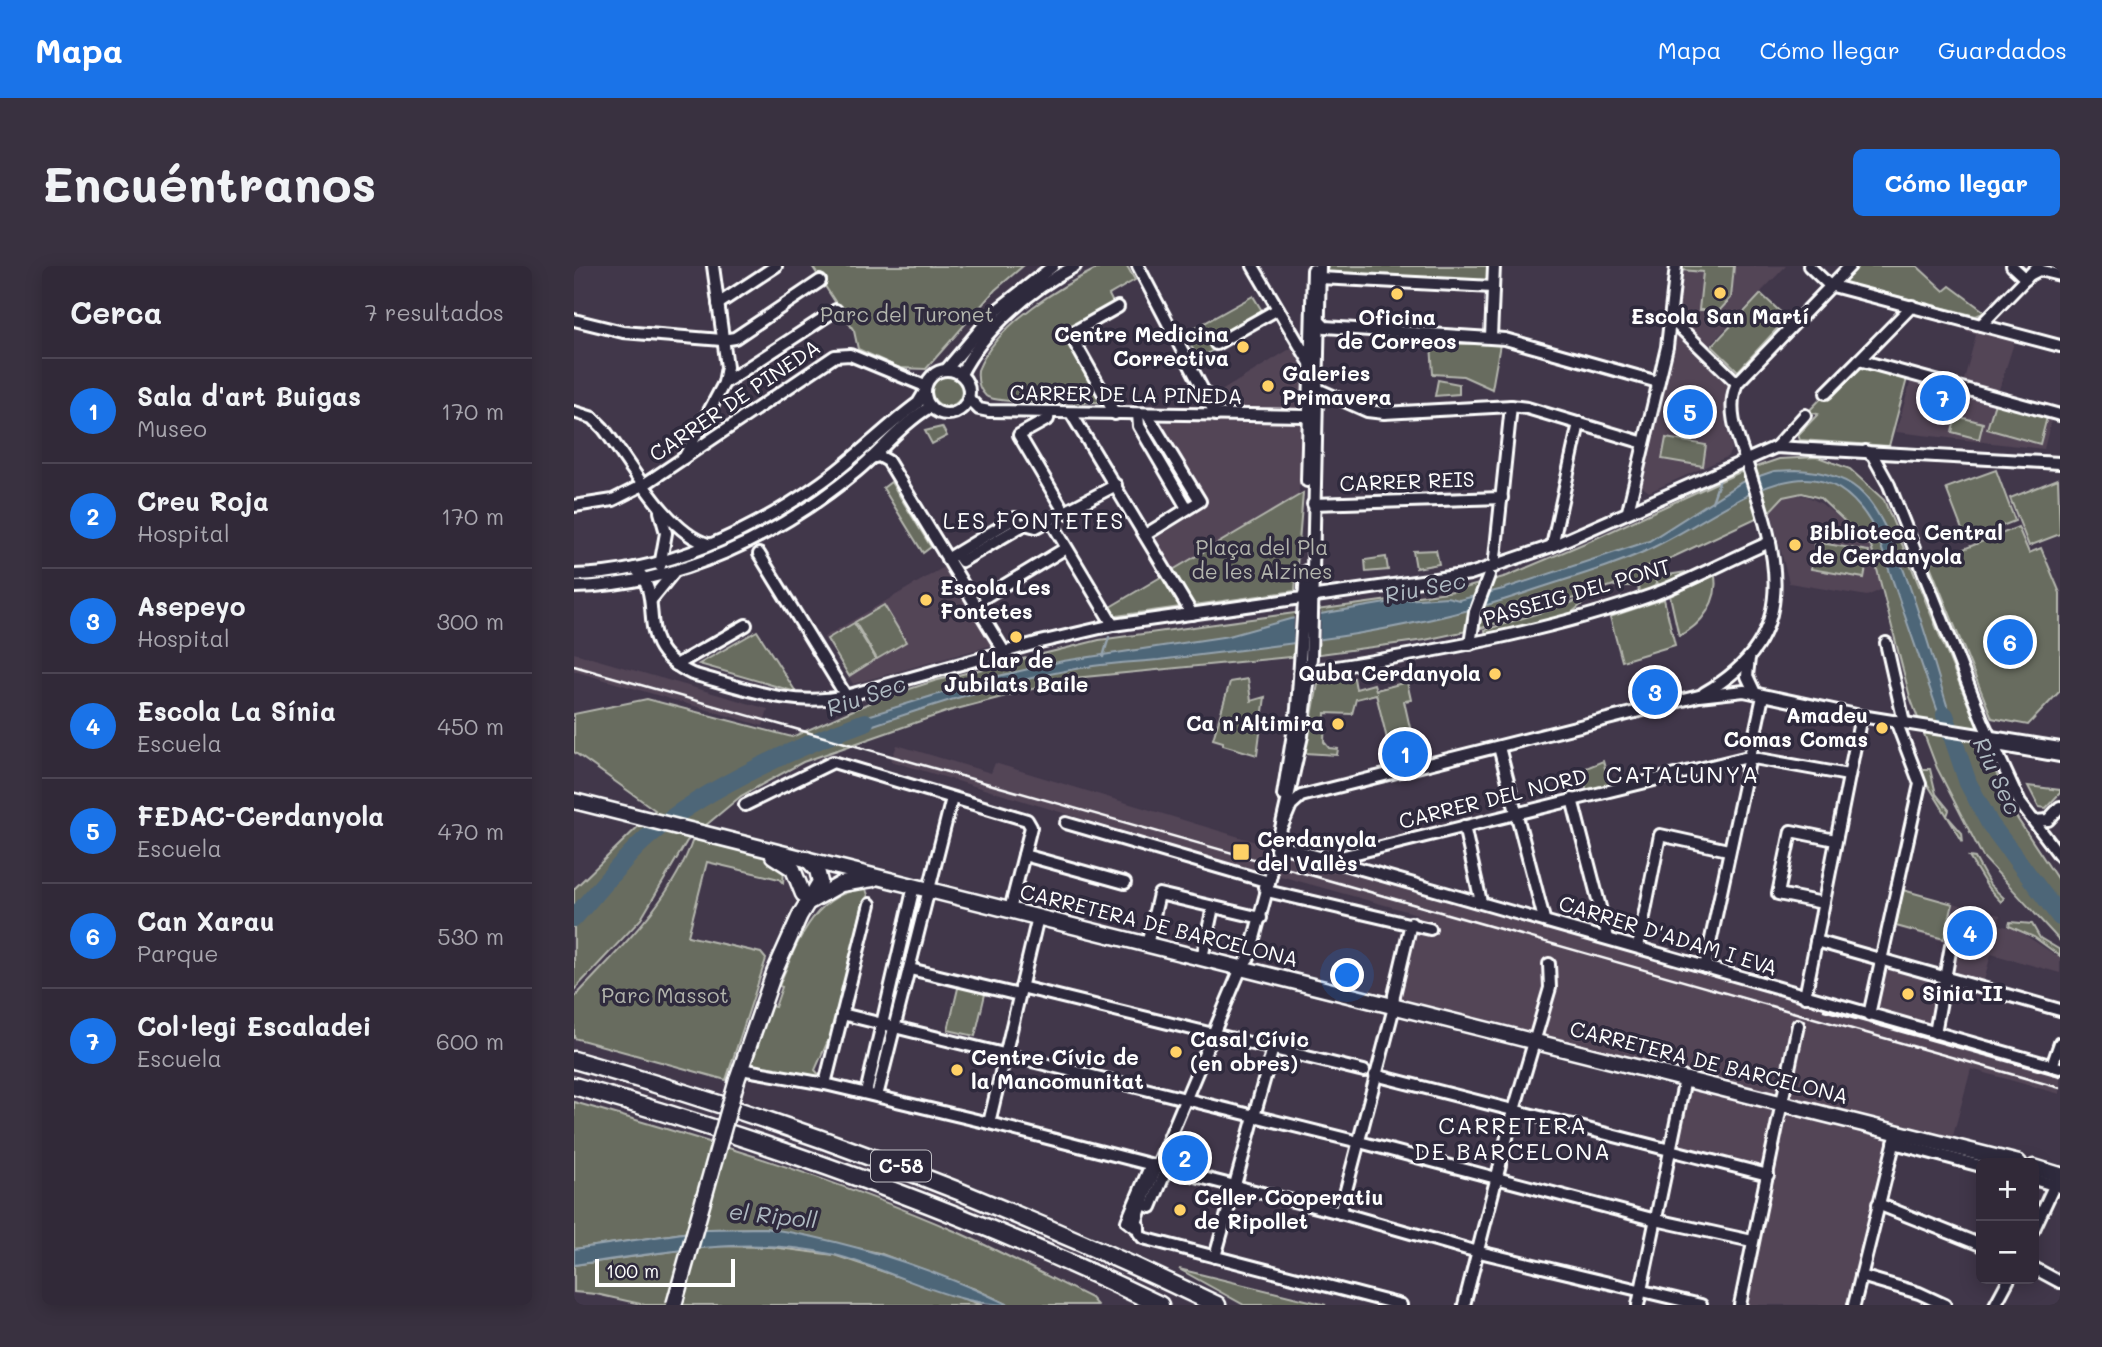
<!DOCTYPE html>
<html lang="es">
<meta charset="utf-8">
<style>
:root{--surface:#312938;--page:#393140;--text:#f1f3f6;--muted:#a8a6ae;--line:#4c4553;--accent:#1a73e8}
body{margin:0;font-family:Mali,sans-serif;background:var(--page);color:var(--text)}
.controls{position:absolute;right:21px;bottom:21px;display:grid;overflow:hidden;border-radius:10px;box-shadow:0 4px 18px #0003}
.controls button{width:63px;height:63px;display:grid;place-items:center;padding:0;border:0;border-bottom:2px solid var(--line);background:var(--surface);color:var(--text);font:35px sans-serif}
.scale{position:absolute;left:21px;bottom:18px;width:140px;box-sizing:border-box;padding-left:7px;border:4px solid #fff;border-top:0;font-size:19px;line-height:24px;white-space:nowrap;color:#fff;-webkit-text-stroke:5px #2f2a3d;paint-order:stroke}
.you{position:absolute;left:774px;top:710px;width:24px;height:24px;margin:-18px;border:5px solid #fff;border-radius:50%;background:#1a73e8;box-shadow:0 0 0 10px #1a73e833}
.badge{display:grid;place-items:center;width:46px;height:46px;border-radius:50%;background:var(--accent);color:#fff;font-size:23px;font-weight:700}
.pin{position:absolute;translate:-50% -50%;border:4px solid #fff;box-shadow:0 2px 7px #0006}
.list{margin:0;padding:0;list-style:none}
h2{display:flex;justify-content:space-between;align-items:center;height:91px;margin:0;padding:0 28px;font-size:30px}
h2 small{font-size:23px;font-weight:400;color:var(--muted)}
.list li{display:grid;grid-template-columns:46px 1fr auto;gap:21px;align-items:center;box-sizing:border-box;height:105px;padding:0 28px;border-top:2px solid var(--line)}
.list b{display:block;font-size:26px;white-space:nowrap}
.list p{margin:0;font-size:23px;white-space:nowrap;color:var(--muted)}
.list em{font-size:23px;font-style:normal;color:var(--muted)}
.map{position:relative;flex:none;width:1486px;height:1039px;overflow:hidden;border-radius:10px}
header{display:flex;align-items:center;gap:42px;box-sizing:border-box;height:98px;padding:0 35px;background:var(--accent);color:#fff}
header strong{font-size:33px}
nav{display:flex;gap:38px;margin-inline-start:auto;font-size:24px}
.intro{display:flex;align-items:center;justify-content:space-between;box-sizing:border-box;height:168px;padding:0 42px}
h1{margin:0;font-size:49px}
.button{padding:18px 32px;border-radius:10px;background:var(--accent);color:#fff;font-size:24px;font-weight:700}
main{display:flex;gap:42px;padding:0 42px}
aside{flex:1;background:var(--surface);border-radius:10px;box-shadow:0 4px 18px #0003}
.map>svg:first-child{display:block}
</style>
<header>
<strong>Mapa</strong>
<nav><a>Mapa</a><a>Cómo llegar</a><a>Guardados</a></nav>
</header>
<div class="intro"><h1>Encuéntranos</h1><a class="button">Cómo llegar</a></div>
<main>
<aside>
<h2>Cerca<small>7 resultados</small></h2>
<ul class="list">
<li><span class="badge">1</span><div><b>Sala d'art Buigas</b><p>Museo</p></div><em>170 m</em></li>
<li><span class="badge">2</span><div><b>Creu Roja</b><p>Hospital</p></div><em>170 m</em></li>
<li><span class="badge">3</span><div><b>Asepeyo</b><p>Hospital</p></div><em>300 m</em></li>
<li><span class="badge">4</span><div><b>Escola La Sínia</b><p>Escuela</p></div><em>450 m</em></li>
<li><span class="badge">5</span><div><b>FEDAC-Cerdanyola</b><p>Escuela</p></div><em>470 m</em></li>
<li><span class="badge">6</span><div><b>Can Xarau</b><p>Parque</p></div><em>530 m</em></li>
<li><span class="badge">7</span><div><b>Col·legi Escaladei</b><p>Escuela</p></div><em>600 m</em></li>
</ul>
</aside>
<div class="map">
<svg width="1486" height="1039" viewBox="0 0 1486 1039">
<rect width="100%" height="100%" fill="#41374a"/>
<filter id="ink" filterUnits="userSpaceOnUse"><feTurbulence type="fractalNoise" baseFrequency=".0143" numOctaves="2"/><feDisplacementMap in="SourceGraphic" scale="14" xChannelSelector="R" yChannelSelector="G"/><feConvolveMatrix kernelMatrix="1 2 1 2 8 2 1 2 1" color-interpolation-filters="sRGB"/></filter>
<g filter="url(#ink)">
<g fill="#524456">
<polygon points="1109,0 1212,0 1134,81 1104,52"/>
<polygon points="1390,57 1441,74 1422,133 1387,125 1402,69 1388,63"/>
<polygon points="1102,66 1152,113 1154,119 1151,128 1151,156 1158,183 1153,191 1075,226 1067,220"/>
<polygon points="719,81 730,104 721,325 591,348 551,366 536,341 586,311 562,270 609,242 570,158 618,154 643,139 639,130"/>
<polygon points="1337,114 1478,151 1470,183 1322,166"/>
<polygon points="1213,228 1233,230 1248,238 1299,279 1311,322 1293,330 1215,317 1196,242"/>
<polygon points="370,301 419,379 279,418 250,371"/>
<polygon points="0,387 194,443 189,460 0,405"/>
<polygon points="323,479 417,507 421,497 860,630 1486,804 1486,828 1397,803 1373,892 1325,880 1282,1039 1172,1039 1199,908 1101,888 1119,815 821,743 843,648 612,584 317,495"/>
<polygon points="1328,624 1426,649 1425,659 1442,663 1486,692 1486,707 1417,688 1409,719 1367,706 1372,676 1320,661"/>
<polygon points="1313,700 1366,716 1358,754 1351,759 1306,746 1302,739"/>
</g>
<g fill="#686c5e" stroke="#b4b6ae" stroke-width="2">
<polygon points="238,0 449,0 421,24 352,103 325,102 284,83 280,65"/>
<path d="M528,0H553L561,14L535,29L540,39L488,71L490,75L496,74L529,136C510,136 423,139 412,130C404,123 403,114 404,104C423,56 491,18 528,0Z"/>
<polygon points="754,0 920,0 919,21 754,12"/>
<polygon points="1109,0 1160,0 1157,32 1146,44 1125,44 1129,6 1108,4"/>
<polygon points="1276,0 1343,0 1370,25 1376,20 1411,46 1402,50 1267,16"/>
<polygon points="1187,28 1213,52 1164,105 1138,80"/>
<polygon points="679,30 693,53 624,93 611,68"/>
<polygon points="857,78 926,78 918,123 889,110 859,108"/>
<polygon points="1283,95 1334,109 1315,180 1226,174 1224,169 1244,148 1234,146"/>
<circle cx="373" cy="125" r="15"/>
<polygon points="864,114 885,118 885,128 861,130"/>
<polygon points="1421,137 1473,151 1466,178 1413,163"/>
<polygon points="336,148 339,151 241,231 150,283 147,277 211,245"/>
<polygon points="1382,150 1409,157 1405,173 1378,166"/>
<polygon points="368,161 373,170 358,178 351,165"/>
<polygon points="1092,172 1132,179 1129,200 1088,193"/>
<polygon points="1244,191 1276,203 1310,234 1437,543 1486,617 1486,675 1409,591 1363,502 1336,431 1297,280 1246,232 1228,227 1209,231 1195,246 1097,292 1050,308 1049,315 1037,320 911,361 851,374 746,388 500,412 375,445 229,496 167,530 113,575 67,653 0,724 0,623 81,544 0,486 0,448 73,433 218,471 302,434 360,415 525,374 880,325 933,310 1018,274 1164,207 1205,193"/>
<polygon points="1422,204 1441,255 1392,274 1372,222"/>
<polygon points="1484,213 1486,268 1455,280 1436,232"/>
<polygon points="317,216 357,281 349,287 309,222"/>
<polygon points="729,227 721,325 542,350 536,341"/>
<polygon points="1444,261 1455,287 1467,282 1486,327 1486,425 1454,459 1418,452 1355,297"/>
<polygon points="1241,276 1295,285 1290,312 1237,303"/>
<polygon points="862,284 865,298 842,302 839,285"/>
<polygon points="812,291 814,304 792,306 791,294"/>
<polygon points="1079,299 1085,308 1082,311 1112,306 1090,320 1085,319 1081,313 1084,324 1065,327 1064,320 1042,320 1051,315 1053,309"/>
<path d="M1141,309C1145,335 1128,359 1105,370L1096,330Z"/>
<polygon points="1018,330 997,347 912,371 911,364"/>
<polygon points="1090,333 1101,379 1048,395 1036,351"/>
<polygon points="310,339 332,376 303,393 281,356"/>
<polygon points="280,357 302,393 275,410 253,373"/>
<polygon points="183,365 222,426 125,398"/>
<polygon points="780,412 782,423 800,418 802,424 833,416 837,434 830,435 837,466 813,473 802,428 782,433 778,448 751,447 750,476 755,482 764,483 763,489 731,487 744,418"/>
<polygon points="674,413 677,435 691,431 683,489 649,479 649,476 639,473 656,416"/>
<polygon points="1029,495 1036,520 1013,525 1007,504"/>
<polygon points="1349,503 1356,503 1362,528 1375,544 1373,550 1388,567 1389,576 1348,509"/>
<polygon points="1454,520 1486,524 1486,527 1472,542 1465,541"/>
<path d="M119,573L196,592L210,604L209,617L205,613L133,596L114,670L187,687L192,693L152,814L0,772V732C43,685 98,635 119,573Z"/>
<polygon points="1395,591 1401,592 1416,619 1430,632 1427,636 1414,622"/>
<path d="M292,623L294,629L289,637L262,757L241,804L247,811L180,799L178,796L197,740L201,741L208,721L205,720C222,679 240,625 292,623Z"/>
<polygon points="1329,624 1379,638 1370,673 1322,660"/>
<polygon points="1436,656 1458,658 1466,672 1486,684 1486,690 1460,671 1435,660"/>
<polygon points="385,718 412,724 401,770 374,764"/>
<path d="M0,836C129,873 260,912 383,966C428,986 472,1010 517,1032L523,1039H435L401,1023L305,987L191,962L136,963L0,983Z"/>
<polygon points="135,980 197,981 260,989 408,1039 71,1039 22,1028 0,1026 0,999"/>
<polygon points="605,1003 752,1039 670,1039"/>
</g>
<g fill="#4e6678" stroke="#95a3ae" stroke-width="2">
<path d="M1222,204C1246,205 1273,210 1290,229C1326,266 1359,397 1377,452L1375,459L1365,449L1302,266C1245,156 1155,246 1080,281C1039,301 994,312 951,327C835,367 706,379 585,394C563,396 541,397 519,400C436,413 355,440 276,467L258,461L416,412L489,395L655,370L716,353L830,334L873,331L885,334L929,323L1075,275L1168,216L1200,205Z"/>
<path d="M191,962C276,975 358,1002 435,1039C376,1039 318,1004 261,989C175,968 85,987 0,999V983L136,963Z"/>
</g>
<polygon fill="#41374a" points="747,345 746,376 719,379 720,349"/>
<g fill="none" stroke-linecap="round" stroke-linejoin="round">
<g stroke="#95a3ae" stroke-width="2.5">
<polyline points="1138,236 1146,213"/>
<polyline points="529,391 535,371"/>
</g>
<g stroke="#4e6678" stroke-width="18">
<polyline points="1371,449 1394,517 1416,558 1486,651"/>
<path d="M0,652C21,628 42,602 65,579C117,528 222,481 291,456"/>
</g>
<polyline stroke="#544b5c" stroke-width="10" stroke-dasharray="10 5" stroke-linecap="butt" points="690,607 696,582"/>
<defs>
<g id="minor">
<polyline points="564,0 642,149"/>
<polyline points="679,0 736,97"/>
<polyline points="1235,0 1255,19 1486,80"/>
<polyline points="1438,0 1452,13"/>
<polyline points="1457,8 1465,4 1486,9"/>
<polyline points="746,12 919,21"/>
<polyline points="144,38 202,0"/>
<polyline points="1338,40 1285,94 1486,149"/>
<polyline points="1097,53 1163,117"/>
<polyline points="0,54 49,66 148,74 161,72 246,15"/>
<polyline points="746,56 751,61 931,73 1084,116"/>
<polyline points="1407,59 1464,0"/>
<polyline points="917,71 920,0"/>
<polyline points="642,78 704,43"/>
<circle cx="373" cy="126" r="22"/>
<polyline points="372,104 422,45 479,0"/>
<path d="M387,108C410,63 457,23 501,0"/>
<polyline points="150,117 262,44"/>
<polyline points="741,122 793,145 810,147 937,140 953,142 1070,177"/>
<polyline points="1252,127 1285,94"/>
<polyline points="395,133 405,143 415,145 730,150 738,156"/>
<path d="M0,146L19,152L29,162C55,195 93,267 134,278"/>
<polyline points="475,146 474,153 445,169 491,247"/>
<polyline points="497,147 618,348"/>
<polyline points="541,148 496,68 544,41"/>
<polyline points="564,148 565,160 613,242"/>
<polyline points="1202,181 1231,149"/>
<polyline points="1292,185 1299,190 1315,219 1409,456 1446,537 1486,590"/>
<polyline points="110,192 150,117 153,101 139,0"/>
<polyline points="297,192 305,190 314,195 431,387"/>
<polyline points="733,215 739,4"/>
<polyline points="739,238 928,232"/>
<polyline points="0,240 39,234 71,218 261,90 276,89 351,120"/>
<polyline points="1054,245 1093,81 1102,0"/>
<polyline points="86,246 92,267 86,300"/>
<polyline points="481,262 539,359"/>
<polyline points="571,269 626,235 573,148"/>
<polyline points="978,280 1005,157"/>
<polyline points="185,288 272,430"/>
<polyline points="383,288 388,295 446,261"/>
<polyline points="373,293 441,252 446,261 451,258 462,261 542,219"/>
<polyline points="920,301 937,140"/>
<path d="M61,302C95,334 54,377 118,408C171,422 217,442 272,430L466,376L539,359L896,308L978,280L1202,181L1486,197"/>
<path d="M0,309C90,307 177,267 248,216C282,192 311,161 344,137L350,127"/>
<path d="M0,321C104,319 204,270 283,205C307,185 330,156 356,141"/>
<polyline points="411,331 492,282"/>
<polyline points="77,334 99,307"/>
<polyline points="1312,377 1330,456"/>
<polyline points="896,378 901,346 915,309"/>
<polyline points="1175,392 1173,410 1181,427"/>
<polyline points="102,399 172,359"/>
<path d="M732,409L744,404C857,386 970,367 1078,329C1119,314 1156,293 1196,276"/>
<path d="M1130,427C1232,369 1202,286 1172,195C1163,170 1152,143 1163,117L1276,0"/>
<polyline points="1417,478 1486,490"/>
<polyline points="925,481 970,653"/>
<polyline points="709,529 723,443 732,305"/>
<polyline points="998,533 1034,672"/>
<polyline points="171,539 259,496 453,554 457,561 436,644"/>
<polyline points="1460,555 1474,554 1486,541"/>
<polyline points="492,557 695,616"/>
<polyline points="709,558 717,539 727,530 1125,430 1170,425 1287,450 1486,482"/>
<polyline points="890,560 907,636"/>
<polyline points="703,579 1486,802"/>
<polyline points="702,584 728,470 737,392 746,0"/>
<polyline points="450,589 551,617"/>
<polyline points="758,593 1174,491 1274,509"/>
<polyline points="690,621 697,626 856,663"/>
<polyline points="1249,637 1204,628 1217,565 1261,574"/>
<polyline points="1242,675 1486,744"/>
<polyline points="573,679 585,628 687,652"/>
<polyline points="1064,681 1086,569 1154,584"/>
<polyline points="628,692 639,641"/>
<polyline points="1131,701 1189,430"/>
<polyline points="336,703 445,729"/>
<polyline points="447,721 790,805"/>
<polyline points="1231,731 1287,450"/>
<polyline points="268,748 793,878 1082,954 1178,975"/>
<polyline points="1295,749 1346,518 1322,455"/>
<polyline points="1361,767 1377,680"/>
<polyline points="1478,800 1486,777"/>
<polyline points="167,803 251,818 415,857 774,949 893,983 1127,1039"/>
<polyline points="801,809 1194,909"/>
<polyline points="251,818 296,638"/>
<polyline points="292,827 340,620"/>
<polyline points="303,830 378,532"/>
<polyline points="415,857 464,651"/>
<polyline points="1320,877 1407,900"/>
<polyline points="1460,913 1486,921"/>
<polyline points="564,936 577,941 591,907"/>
<polyline points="568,938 561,961 553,955 575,903"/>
<polyline points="1304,938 1407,979"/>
<polyline points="566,941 667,702 675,691 697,609"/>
<polyline points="766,947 819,745 820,729 837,657"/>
<polyline points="565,960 565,967 569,972 827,1039"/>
<polyline points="1460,963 1486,907"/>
<polyline points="641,991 699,782"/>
<polyline points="1460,1002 1486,1016"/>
<polyline points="1287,1010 1345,1027 1371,1039"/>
<polyline points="890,1039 940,844 976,722 975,698"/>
<polyline points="1064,1039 1111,813"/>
<polyline points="1166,1039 1224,759"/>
<polyline points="1280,1039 1323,866"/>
<polyline points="1421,1039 1435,1013"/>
</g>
<g id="major">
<polyline points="0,535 1445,897"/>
<polyline points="199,590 219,603 229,628"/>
<polyline points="237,635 267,618 299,613"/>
<polyline points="163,814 200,707 226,649 246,616 243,604 233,593"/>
<polyline points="1460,901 1486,909"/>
</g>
<g id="highway">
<path d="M0,794C224,857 433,938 643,1039"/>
<path d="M0,820C201,877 398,948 586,1039"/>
</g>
</defs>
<use href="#minor" stroke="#fff" stroke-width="16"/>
<use href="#major" stroke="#fff" stroke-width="19"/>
<use href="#highway" stroke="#fff" stroke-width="21"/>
<use href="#minor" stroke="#2f2a3d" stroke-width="10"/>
<use href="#major" stroke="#2f2a3d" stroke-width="14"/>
<use href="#highway" stroke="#2f2a3d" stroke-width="16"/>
<g stroke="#fff" stroke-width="2.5">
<polyline points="0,400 1486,822"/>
<polyline points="1250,744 1486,810"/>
</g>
<defs>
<polyline id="major-bridge" points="100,1039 163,814"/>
</defs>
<use href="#major-bridge" stroke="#fff" stroke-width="19" stroke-linecap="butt"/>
<use href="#major-bridge" stroke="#2f2a3d" stroke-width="14"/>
</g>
</g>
<g fill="#ffd166" stroke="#2f2a3d" stroke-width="2.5">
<circle cx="1146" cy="27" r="7"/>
<circle cx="823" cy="28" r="7"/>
<circle cx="669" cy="81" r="7"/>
<circle cx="694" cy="120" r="7"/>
<circle cx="1221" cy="279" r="7"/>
<circle cx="352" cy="334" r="7"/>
<circle cx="442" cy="371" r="7"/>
<circle cx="921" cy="408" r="7"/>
<circle cx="764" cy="458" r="7"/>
<circle cx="1308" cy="462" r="7"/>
<rect x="658" y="577" width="18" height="18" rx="3.5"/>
<circle cx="1334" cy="728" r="7"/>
<circle cx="602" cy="786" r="7"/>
<circle cx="383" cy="804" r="7"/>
<circle cx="606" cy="944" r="7"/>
</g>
<g text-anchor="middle" stroke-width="7" stroke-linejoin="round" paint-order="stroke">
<rect fill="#2f2a3d" stroke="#c1bfc5" stroke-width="2" x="297" y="884.5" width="60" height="31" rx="5"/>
<g font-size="19" font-weight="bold" fill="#fff">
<text x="327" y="907">C-58</text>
</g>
<g font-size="21" fill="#b4b6ae" stroke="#2f2a3d">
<text x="333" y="56">Parc del Turonet</text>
<text x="688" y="289">Plaça del Pla<tspan x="688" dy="24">de les Alzines</tspan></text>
<text x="91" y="737">Parc Massot</text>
</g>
<g font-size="21" font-weight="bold" fill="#fff" stroke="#2f2a3d" text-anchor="start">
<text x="1146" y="58" text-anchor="middle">Escola San Martí</text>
<text x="823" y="59" text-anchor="middle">Oficina<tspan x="823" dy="24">de Correos</tspan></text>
<text x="655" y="76" text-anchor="end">Centre Medicina<tspan x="655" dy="24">Correctiva</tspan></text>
<text x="708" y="115">Galeries<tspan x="708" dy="24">Primavera</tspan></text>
<text x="1235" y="274">Biblioteca Central<tspan x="1235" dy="24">de Cerdanyola</tspan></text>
<text x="366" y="329">Escola Les<tspan x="366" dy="24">Fontetes</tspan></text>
<text x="442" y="402" text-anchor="middle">Llar de<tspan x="442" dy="24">Jubilats Baile</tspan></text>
<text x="907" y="415" text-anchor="end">Quba Cerdanyola</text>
<text x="1294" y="457" text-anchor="end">Amadeu<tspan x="1294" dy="24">Comas Comas</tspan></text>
<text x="750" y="465" text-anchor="end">Ca n'Altimira</text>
<text x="683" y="581">Cerdanyola<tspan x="683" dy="24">del Vallès</tspan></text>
<text x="1348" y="735">Sinia II</text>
<text x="616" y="781">Casal Cívic<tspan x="616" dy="24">(en obres)</tspan></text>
<text x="397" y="799">Centre Cívic de<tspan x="397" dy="24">la Mancomunitat</tspan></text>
<text x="620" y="939">Celler Cooperatiu<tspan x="620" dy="24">de Ripollet</tspan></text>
</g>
<g font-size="21" fill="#fff" stroke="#2f2a3d">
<text transform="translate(552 129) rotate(1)" y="7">CARRER DE LA PINEDA</text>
<text transform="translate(161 135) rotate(-34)" y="7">CARRER DE PINEDA</text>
<text transform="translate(833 216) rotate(-2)" y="7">CARRER REIS</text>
<text transform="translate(1003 327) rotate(-16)" y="7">PASSEIG DEL PONT</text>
<text transform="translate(919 533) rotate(-14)" y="7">CARRER DEL NORD</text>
<text transform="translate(585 660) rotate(14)" y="7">CARRETERA DE BARCELONA</text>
<text transform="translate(1094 670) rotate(17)" y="7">CARRER D'ADAM I EVA</text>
<text transform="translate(1135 797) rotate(14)" y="7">CARRETERA DE BARCELONA</text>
</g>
<g font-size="23" letter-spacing="2" fill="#fff" stroke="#2f2a3d">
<text x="460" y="263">LES FONTETES</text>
<text x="1109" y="517">CATALUNYA</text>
<text x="939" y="868">CARRETERA<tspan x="939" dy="26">DE BARCELONA</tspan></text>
</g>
<g font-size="23" font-style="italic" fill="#afbac2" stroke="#2f2a3d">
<text transform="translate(851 322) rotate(-11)" y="8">Riu Sec</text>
<text transform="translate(292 430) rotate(-19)" y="8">Riu Sec</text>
<text transform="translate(1423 510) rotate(65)" y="8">Riu Sec</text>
<text transform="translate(199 950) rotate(6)" y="8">el Ripoll</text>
</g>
</g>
</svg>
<div class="controls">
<button>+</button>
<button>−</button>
</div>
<div class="scale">100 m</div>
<div class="you"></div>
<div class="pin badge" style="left:831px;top:488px">1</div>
<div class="pin badge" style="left:611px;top:892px">2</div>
<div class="pin badge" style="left:1081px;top:426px">3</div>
<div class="pin badge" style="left:1396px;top:667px">4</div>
<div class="pin badge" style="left:1116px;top:146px">5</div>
<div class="pin badge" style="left:1436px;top:376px">6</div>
<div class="pin badge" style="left:1369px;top:132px">7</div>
</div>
</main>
